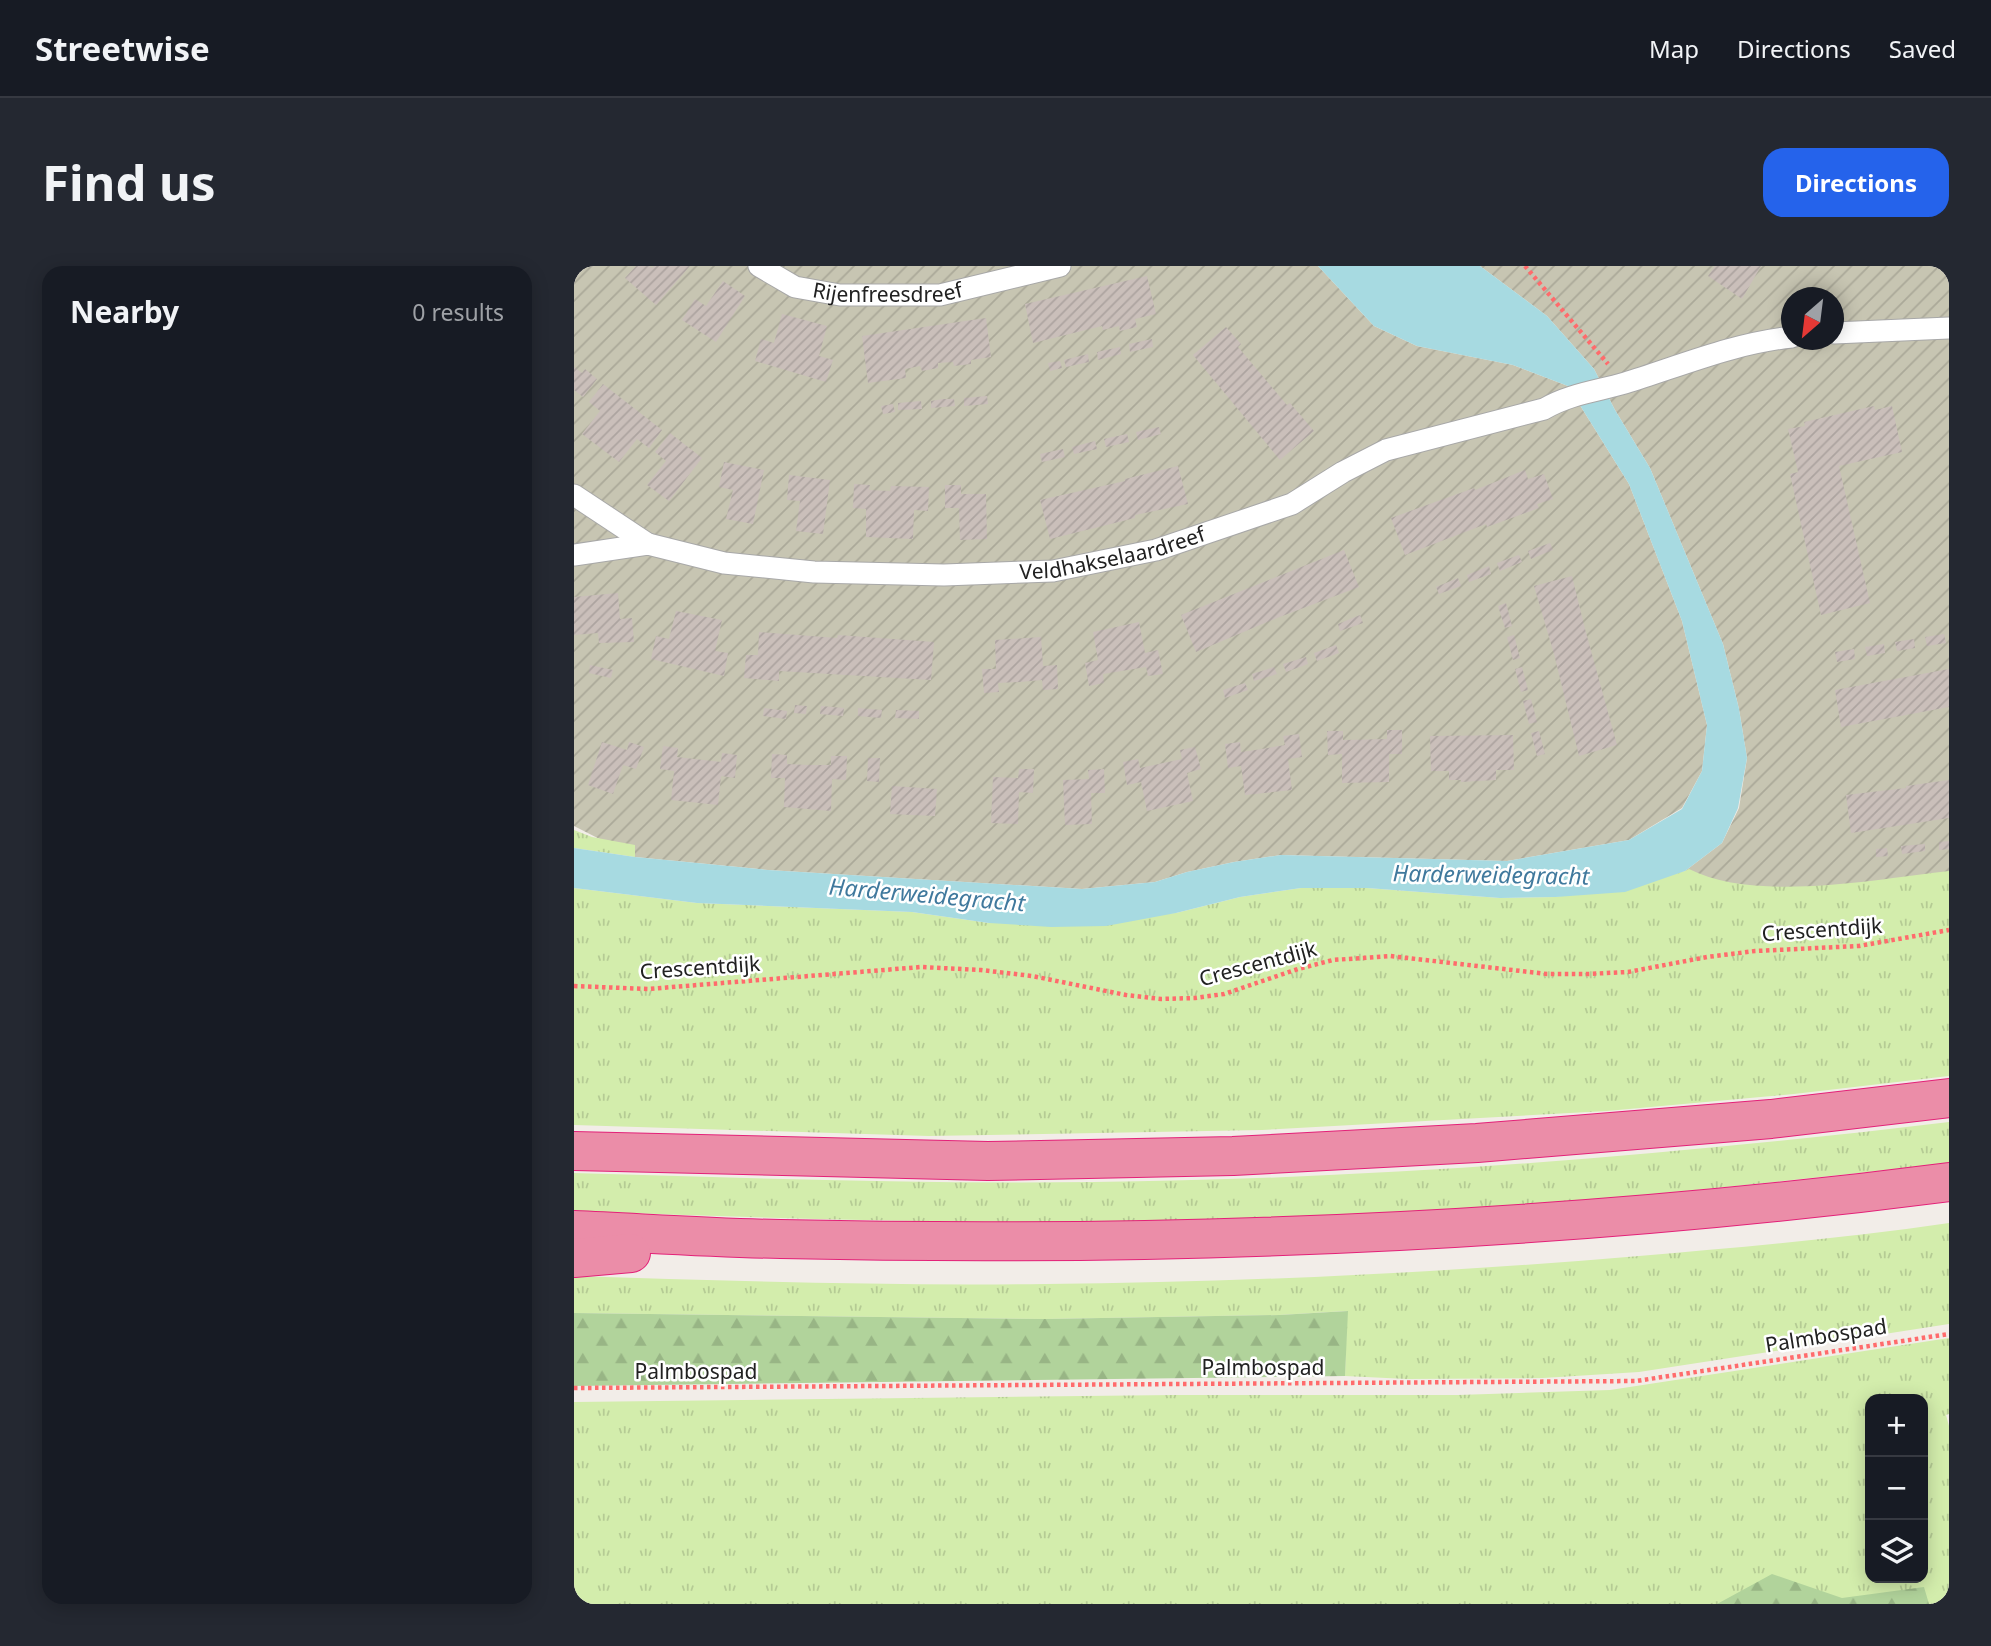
<!DOCTYPE html>
<meta charset="utf-8">
<style>
:root{--surface:#171b24;--page:#242831;--text:#f1f3f6;--muted:#9ea1a6;--line:#363941;--accent:#2563eb}
body{margin:0;font-family:"Noto Sans",sans-serif;background:var(--page);color:var(--text)}
.controls{position:absolute;right:21px;bottom:21px;display:grid;overflow:hidden;border-radius:14px;box-shadow:0 4px 18px #0003}
.controls button{width:63px;height:63px;display:grid;place-items:center;padding:0;border:0;border-bottom:2px solid var(--line);background:var(--surface);color:var(--text);font:35px sans-serif}
.compass{position:absolute;left:1207px;top:21px;width:63px;height:63px;border-radius:50%;background:var(--surface);box-shadow:0 4px 18px #0003;rotate:208deg}
.list{margin:0;padding:0;list-style:none}
h2{display:flex;justify-content:space-between;align-items:center;height:91px;margin:0;padding:0 28px;font-size:30px}
h2 small{font-size:23px;font-weight:400;color:var(--muted)}
.icon{flex:none;width:38px;height:38px;fill:none;stroke:currentColor;stroke-width:2;stroke-linecap:round;stroke-linejoin:round}
.map{position:relative;flex:none;width:1375px;height:1338px;overflow:hidden;border-radius:21px}
header{display:flex;align-items:center;gap:42px;box-sizing:border-box;height:98px;padding:0 35px;background:var(--surface);border-bottom:2px solid var(--line)}
header strong{font-size:33px}
nav{display:flex;gap:38px;margin-inline-start:auto;font-size:24px}
.intro{display:flex;align-items:center;justify-content:space-between;box-sizing:border-box;height:168px;padding:0 42px}
h1{margin:0;font-size:49px}
.button{padding:18px 32px;border-radius:21px;background:var(--accent);color:#fff;font-size:24px;font-weight:700}
main{display:flex;gap:42px;padding:0 42px}
aside{flex:1;background:var(--surface);border-radius:21px;box-shadow:0 4px 18px #0003}
.map>svg:first-child{display:block}
</style>
<header>
<strong>Streetwise</strong>
<nav><a>Map</a><a>Directions</a><a>Saved</a></nav>
</header>
<div class="intro"><h1>Find us</h1><a class="button">Directions</a></div>
<main>
<aside>
<h2>Nearby<small>0 results</small></h2>
<ul class="list">
</ul>
</aside>
<div class="map">
<svg width="1375" height="1338" viewBox="0 0 1375 1338">
<defs>
<pattern id="construction-furrows" width="10" height="10" patternUnits="userSpaceOnUse" patternTransform="scale(1.75)"><rect width="10" height="10" fill="#c7c5b2"/><path d="M-1 1l2-2M0 10L10 0M9 11l2-2" fill="none" stroke="#aba999"/></pattern>
<pattern id="grass-tufts" width="24" height="20" patternUnits="userSpaceOnUse" patternTransform="scale(1.75)"><rect width="24" height="20" fill="#d3edac"/><path d="M3 7l-1-3M5 7V3M7 7l1-3M15 17l-1-3M17 17v-4M19 17l1-3" fill="none" stroke="#b5cb94"/></pattern>
<pattern id="forest-firs" width="22" height="20" patternUnits="userSpaceOnUse" patternTransform="scale(1.75)"><rect width="22" height="20" fill="#b1d39b"/><path d="M5 1l3.5 6h-7zM16 11l3.5 6h-7z" fill="#98b585"/></pattern>
<pattern id="building-hatch" width="6" height="6" patternUnits="userSpaceOnUse" patternTransform="scale(1.75)"><rect width="6" height="6" fill="#cabfba"/><path d="M-1 1l2-2M0 6l6-6M5 7l2-2" fill="none" stroke="#ada4a0"/></pattern>
</defs>
<rect width="100%" height="100%" fill="#f2ede8"/>
<g fill="url(#construction-furrows)" fill-rule="evenodd">
<polygon points="0,0 744,0 800,60 843,80 939,99 994,120 1055,218 1108,355 1133,459 1128,505 1108,542 1055,574 933,595 707,589 660,596 613,606 581,616 508,623 194,604 61,591 0,560"/>
<path d="M906,0H1375V624L1212,642L1111,605L1148,577L1165,542L1173,492L1165,443L1149,378L1076,202L1041,144L1020,103L973,50ZM1218,32H1260V74H1218Z"/>
</g>
<g fill="url(#grass-tufts)" fill-rule="evenodd">
<polygon points="0,564 18,571 61,579 61,591 0,582"/>
<path d="M1115,603C1181,637 1303,613 1375,605V810L1220,828L1033,845L688,864L355,870L0,859V622L123,637L338,646L415,657L602,647L666,631L727,622H793L926,632L982,631L1111,605Z"/>
<path d="M1375,856V897C1169,920 962,942 754,951C503,961 251,955 0,945V907C173,912 346,918 519,916C805,913 1091,890 1375,856Z"/>
<path d="M1375,957V1058L1065,1106L969,1112L833,1113L771,1110L773,1045L705,1049L471,1053L0,1047V1010C157,1015 314,1020 471,1018C669,1016 868,1007 1065,990C1169,981 1272,972 1375,957Z"/>
<path d="M1375,1072V1148L1372,1149L1375,1160V1338H0V1136L600,1129H884L1036,1124ZM1296,1133H1349V1312H1296Z"/>
</g>
<g fill="url(#forest-firs)">
<polygon points="774,1045 771,1110 0,1120 0,1047 471,1053 705,1049"/>
<polygon points="1198,1308 1268,1332 1350,1321 1355,1338 1143,1338"/>
</g>
<polygon fill="#a7dae1" points="744,0 906,0 973,50 1020,103 1041,144 1076,202 1149,378 1165,443 1173,492 1164,542 1148,577 1111,605 1051,626 982,631 926,632 793,622 727,622 666,631 602,647 532,660 477,661 415,657 338,646 123,637 0,622 0,582 61,591 194,604 508,623 581,616 613,606 660,596 707,589 933,595 1055,574 1108,543 1128,505 1133,459 1108,355 1055,218 994,120 939,99 843,80 800,60"/>
<g fill="url(#building-hatch)">
<polygon points="62,0 75,0 78,2 80,0 116,0 82,39 51,12"/>
<polygon points="1141,0 1187,0 1168,33 1134,10"/>
<polygon points="573,10 582,48 561,53 563,61 546,65 545,60 529,64 528,60 459,77 451,38"/>
<polygon points="149,15 171,30 142,76 108,54 121,33 132,40"/>
<polygon points="208,48 253,60 245,90 259,94 252,116 181,95 187,73 200,77"/>
<polygon points="412,52 417,91 397,94 397,98 380,100 379,96 364,97 364,102 348,105 346,100 331,103 332,112 294,117 288,70"/>
<polygon points="652,61 667,78 664,81 713,139 716,137 740,165 706,194 619,89"/>
<polygon points="578,73 579,81 556,86 555,78"/>
<polygon points="546,81 547,88 524,94 523,86"/>
<polygon points="514,88 515,96 492,101 490,94"/>
<polygon points="486,95 488,102 476,105 474,97"/>
<polygon points="0,101 8,107 11,103 23,113 9,131 0,124"/>
<polygon points="29,118 88,164 75,182 63,173 45,196 8,168 26,145 15,136"/>
<polygon points="413,130 414,138 390,140 390,132"/>
<polygon points="369,133 380,133 381,140 357,142 357,135"/>
<polygon points="347,135 348,143 324,144 324,137"/>
<polygon points="319,138 321,146 309,148 307,140"/>
<polygon points="1300,140 1301,144 1318,140 1328,186 1265,200 1296,337 1247,349 1216,208 1224,206 1214,163 1231,160 1230,156"/>
<polygon points="585,161 587,168 564,174 562,166"/>
<polygon points="96,167 128,192 95,235 73,219 92,195 81,186"/>
<polygon points="553,168 555,176 532,181 530,173"/>
<polygon points="521,175 523,183 500,188 498,181"/>
<polygon points="489,183 491,191 468,196 466,188"/>
<polygon points="150,196 190,204 179,258 152,253 159,224 145,221"/>
<polygon points="604,200 614,238 561,249 561,252 476,273 466,234 551,215 551,213"/>
<polygon points="951,204 954,213 970,208 979,233 963,238 965,242 913,261 912,258 831,289 817,252 900,222 901,224"/>
<polygon points="215,209 256,214 249,268 222,265 226,235 213,234"/>
<polygon points="280,218 296,219 295,224 316,225 317,220 355,221 354,245 340,244 339,273 292,271 292,243 279,242"/>
<polygon points="371,219 387,219 387,228 412,228 413,273 386,274 385,242 371,242"/>
<polygon points="976,277 979,284 957,293 954,285"/>
<polygon points="770,284 785,321 703,352 622,386 607,349"/>
<polygon points="945,289 948,296 926,305 923,297"/>
<polygon points="915,300 917,308 895,316 893,309"/>
<polygon points="998,310 1011,363 1043,479 1005,490 980,388 960,320"/>
<polygon points="884,312 887,320 865,328 862,321"/>
<polygon points="44,327 46,353 58,352 60,376 25,377 24,367 0,369 0,331"/>
<polygon points="932,337 938,360 931,362 924,340"/>
<polygon points="102,345 148,354 141,385 154,387 150,410 77,393 82,370 95,373"/>
<polygon points="786,349 789,357 766,365 764,358"/>
<polygon points="565,356 571,387 584,384 589,408 574,410 572,401 529,408 530,417 515,420 511,397 524,394 519,366"/>
<polygon points="185,366 263,372 264,369 360,376 357,414 205,405 205,415 170,412 172,389 184,389"/>
<polygon points="1370,368 1372,377 1353,380 1351,371"/>
<polygon points="940,369 946,392 939,394 933,371"/>
<polygon points="467,371 469,400 483,399 484,423 469,424 468,414 446,416 424,417 425,426 410,427 408,403 422,403 421,374"/>
<polygon points="1340,373 1341,382 1323,385 1321,376"/>
<polygon points="1310,378 1311,387 1293,390 1291,381"/>
<polygon points="762,379 765,387 743,395 740,387"/>
<polygon points="1280,383 1281,393 1263,396 1261,386"/>
<polygon points="732,391 734,398 712,406 709,398"/>
<polygon points="16,399 39,404 37,412 15,407"/>
<polygon points="700,401 703,408 680,415 678,408"/>
<polygon points="948,401 954,424 947,426 941,403"/>
<polygon points="1375,403 1375,441 1267,461 1261,424"/>
<polygon points="671,417 674,424 651,432 649,424"/>
<polygon points="957,433 963,456 955,458 949,435"/>
<polygon points="221,439 233,440 232,448 220,447"/>
<polygon points="247,440 270,442 269,450 246,448"/>
<polygon points="190,442 213,445 212,453 189,450"/>
<polygon points="284,442 308,444 307,452 284,450"/>
<polygon points="322,444 345,445 345,453 321,452"/>
<polygon points="813,464 828,464 828,488 815,488 815,516 768,517 768,488 754,489 753,465 769,465 769,474 813,473"/>
<polygon points="965,465 971,488 963,490 957,467"/>
<polygon points="725,468 728,491 714,493 718,524 671,529 667,500 654,502 651,478 666,476 667,486 688,483 711,479 709,470"/>
<polygon points="939,469 940,504 922,504 922,514 887,516 887,514 875,514 875,505 857,505 856,470"/>
<polygon points="28,476 53,484 55,476 70,481 62,503 49,499 39,528 14,519"/>
<polygon points="89,480 104,482 103,491 147,496 148,487 163,489 161,512 147,510 144,539 97,534 100,505 86,503"/>
<polygon points="621,481 627,503 613,507 619,535 573,545 567,516 553,519 549,496 564,493 566,502 608,493 606,484"/>
<polygon points="198,488 213,489 213,498 234,499 257,499 257,490 273,490 272,514 258,513 257,545 210,541 211,512 197,512"/>
<polygon points="294,492 306,492 305,516 293,515"/>
<polygon points="445,503 460,503 459,527 445,526 444,558 417,557 419,511 444,512"/>
<polygon points="530,503 531,527 517,527 518,558 491,559 489,514 515,513 514,504"/>
<polygon points="1375,514 1375,552 1277,567 1272,529 1332,522 1332,520"/>
<polygon points="318,520 363,523 361,550 316,548"/>
<polygon points="1375,575 1375,583 1365,584 1365,576"/>
<polygon points="1351,578 1351,585 1328,588 1327,580"/>
<polygon points="1313,582 1314,590 1302,591 1302,583"/>
</g>
<g fill="none" stroke-linecap="round" stroke-linejoin="round">
<defs>
<g id="minor">
<path id="s1" d="M185,0L221,21L266,29H366L486,0"/>
<polyline points="1260,67 1375,62"/>
<polyline points="0,229 74,278"/>
<path id="s2" d="M0,289L74,278L150,297L240,306L370,309L479,305L582,284L718,238L769,206L812,184L970,143C995,128 1024,125 1051,117C1106,100 1160,77 1218,71"/>
</g>
<g id="motorway">
<polyline points="0,885 414,895 659,890 903,877 1197,853 1375,832"/>
<path d="M0,964C69,967 138,972 207,973C597,982 988,966 1375,916"/>
<polyline points="0,992 57,987"/>
</g>
</defs>
<use href="#minor" stroke="#a8a8a8" stroke-width="23"/>
<use href="#motorway" stroke="#e32178" stroke-width="40"/>
<g stroke="#ff6b6c" stroke-width="4.5" stroke-dasharray="3.5 3.5" stroke-linecap="butt">
<polyline points="951,0 1034,98"/>
<polyline points="0,720 74,723 347,701 407,704 458,710 552,729 587,733 621,732 650,728 724,703 759,694 816,690 973,708 1013,708 1054,706 1133,691 1181,685 1285,680 1375,664"/>
<polyline points="0,1122 1062,1115 1375,1068"/>
</g>
<use href="#minor" stroke="#fff" stroke-width="21"/>
<use href="#motorway" stroke="#eb8da8" stroke-width="38"/>
</g>
<g text-anchor="middle" stroke-width="5" stroke-linejoin="round" paint-order="stroke">
<g font-size="21" fill="#212121" stroke="#fff">
<text dy="7" stroke="none"><textPath href="#s1" startOffset="135">Rijenfreesdreef</textPath></text>
<text dy="7" stroke="none"><textPath href="#s2" startOffset="544">Veldhakselaardreef</textPath></text>
<text transform="translate(1248 664) rotate(-4)" y="7">Crescentdijk</text>
<text transform="translate(684 698) rotate(-15)" y="7">Crescentdijk</text>
<text transform="translate(126 702) rotate(-4)" y="7">Crescentdijk</text>
<text transform="translate(1252 1070) rotate(-9)" y="7">Palmbospad</text>
<text x="689" y="1109">Palmbospad</text>
<text x="122" y="1113">Palmbospad</text>
</g>
<g font-size="23" font-style="italic" fill="#40799d" stroke="#fff">
<text transform="translate(917 609) rotate(1)" y="8">Harderweidegracht</text>
<text transform="translate(353 629) rotate(5)" y="8">Harderweidegracht</text>
</g>
</g>
</svg>
<div class="controls">
<button>+</button>
<button>−</button>
<button><svg class="icon" aria-label="layers" viewBox="0 0 24 24"><path d="M12 4l9 5-9 5-9-5zM3 14l9 5 9-5"/></svg></button>
</div>
<svg class="compass" viewBox="-18 -18 36 36"><path d="M0-13l5 13h-10z" fill="#e53935"/><path d="M0 13l5-13h-10z" fill="#9ea1a6"/></svg>
</div>
</main>
